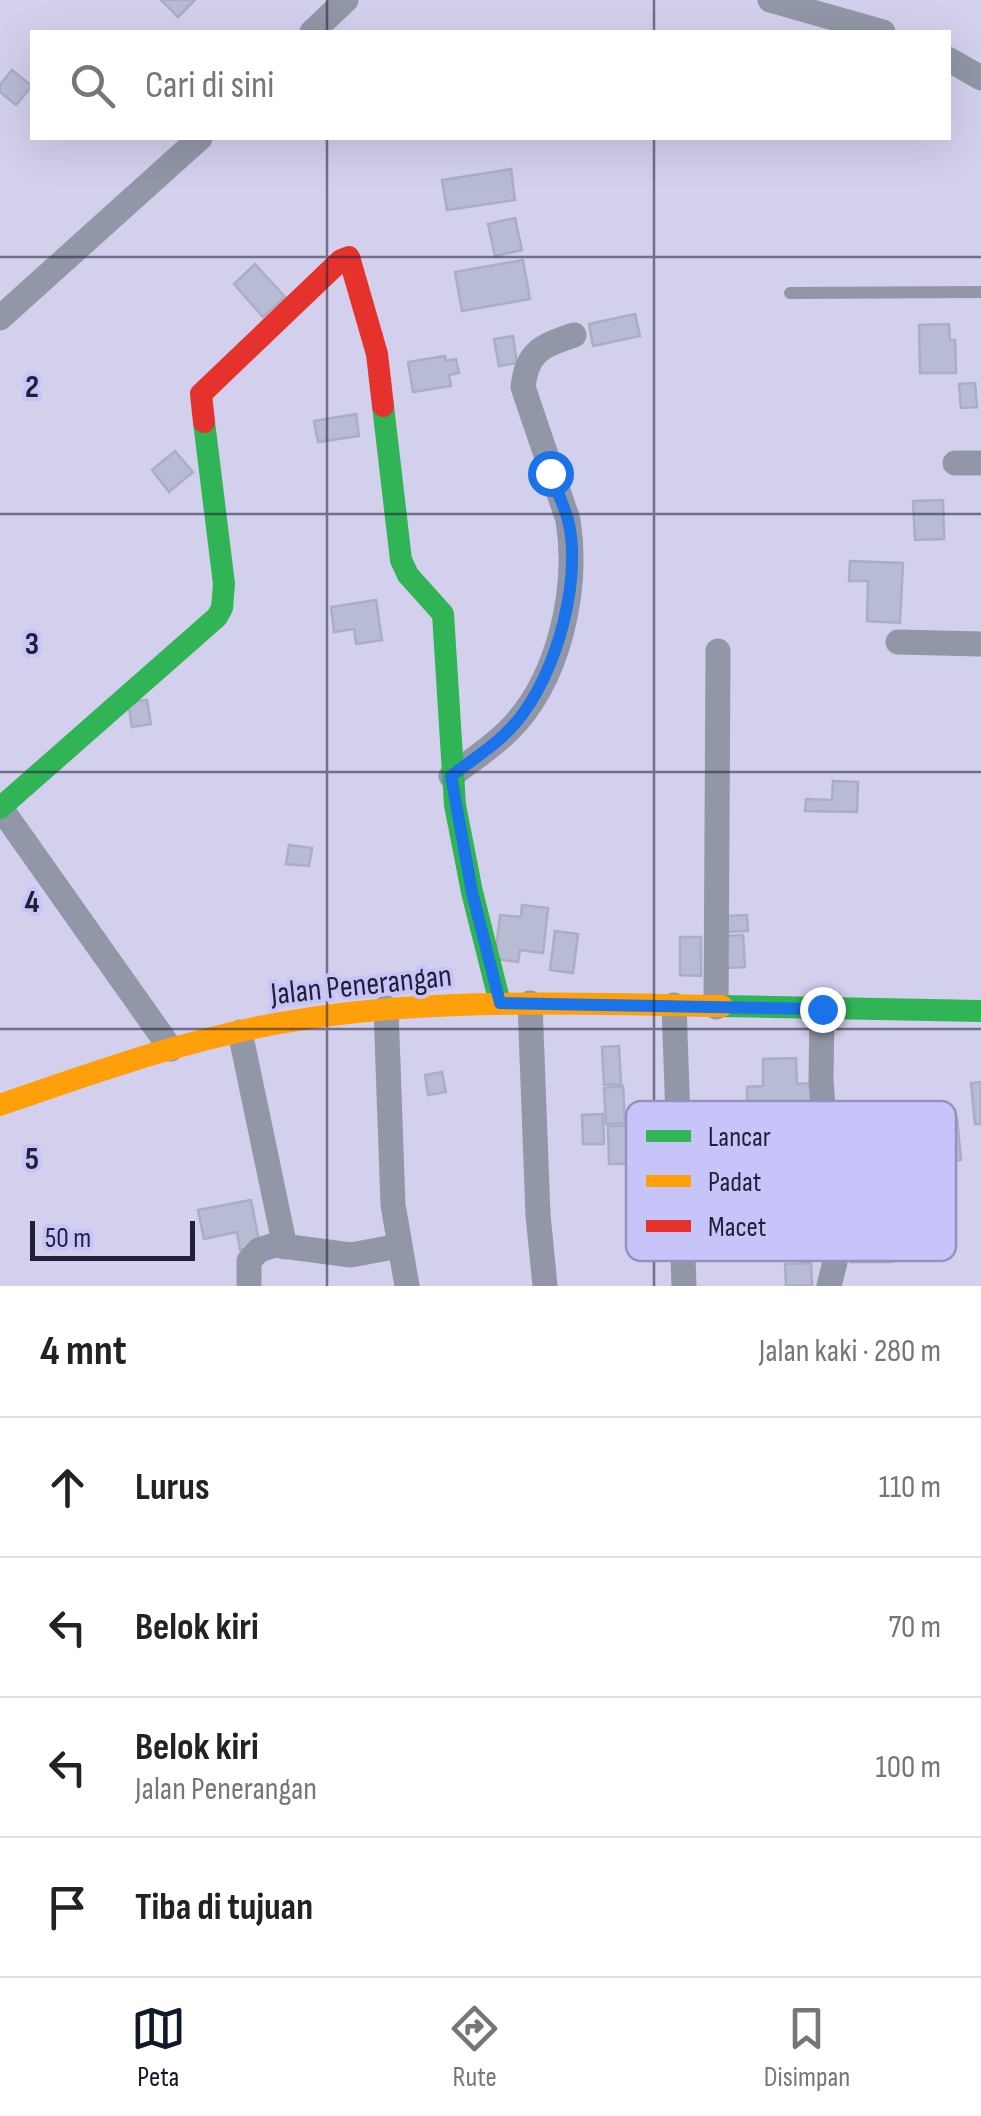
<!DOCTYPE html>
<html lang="id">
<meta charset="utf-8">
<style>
:root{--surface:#fff;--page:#f2f2f2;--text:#222;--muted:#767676;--line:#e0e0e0;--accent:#111827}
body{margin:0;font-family:"Sofia Sans Condensed",sans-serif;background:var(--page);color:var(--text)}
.scale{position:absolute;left:30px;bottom:25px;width:165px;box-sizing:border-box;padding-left:10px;border:5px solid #221f38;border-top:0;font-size:28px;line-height:35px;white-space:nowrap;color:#221f38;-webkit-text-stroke:8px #c7c4f9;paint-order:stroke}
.stop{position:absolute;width:30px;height:30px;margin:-22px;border:8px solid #1a73e8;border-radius:50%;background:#fff}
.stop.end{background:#1a73e8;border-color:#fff;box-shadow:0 2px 10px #0008}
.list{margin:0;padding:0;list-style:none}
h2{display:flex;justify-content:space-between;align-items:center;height:130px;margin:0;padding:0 40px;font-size:42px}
h2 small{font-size:32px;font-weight:400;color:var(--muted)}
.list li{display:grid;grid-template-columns:65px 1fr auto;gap:30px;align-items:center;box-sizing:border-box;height:140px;padding:0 40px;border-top:2px solid var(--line)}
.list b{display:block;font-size:38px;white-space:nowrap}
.list p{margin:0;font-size:32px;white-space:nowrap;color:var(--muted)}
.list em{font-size:32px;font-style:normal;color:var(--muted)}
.icon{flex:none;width:55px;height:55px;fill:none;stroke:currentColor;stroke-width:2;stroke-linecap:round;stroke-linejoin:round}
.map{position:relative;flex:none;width:981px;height:1286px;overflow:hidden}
.search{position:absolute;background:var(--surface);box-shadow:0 10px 40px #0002;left:30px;right:30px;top:30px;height:110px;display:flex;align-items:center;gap:25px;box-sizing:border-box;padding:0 35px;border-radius:0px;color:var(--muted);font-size:38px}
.sheet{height:690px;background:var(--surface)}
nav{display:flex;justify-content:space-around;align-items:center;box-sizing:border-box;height:140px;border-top:2px solid var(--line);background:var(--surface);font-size:28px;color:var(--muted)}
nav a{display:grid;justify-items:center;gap:5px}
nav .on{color:var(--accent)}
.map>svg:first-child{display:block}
</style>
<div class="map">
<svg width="981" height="1286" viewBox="0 0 981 1286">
<rect width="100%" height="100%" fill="#d2d0ed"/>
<g fill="#b7bbd3" stroke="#aaadc6" stroke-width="2.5">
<polygon points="161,0 195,0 178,17"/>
<polygon points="12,70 32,86 16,105 0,92 0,85"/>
<polygon points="511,169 515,200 447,210 442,180"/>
<polygon points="515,218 522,250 495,256 488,224"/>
<polygon points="523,260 530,299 462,311 455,272"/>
<polygon points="255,264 285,297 263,317 234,284"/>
<polygon points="635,314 640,336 593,346 589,324"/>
<polygon points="949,324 950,340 955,340 956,373 920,373 919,325"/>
<polygon points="513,336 517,363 499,366 494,339"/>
<polygon points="445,356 446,361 456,359 459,373 449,375 451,386 413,392 408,362"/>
<polygon points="975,383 977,407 961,408 959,384"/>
<polygon points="356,414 359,436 318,442 314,421"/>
<polygon points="175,451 193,472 169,492 152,470"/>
<polygon points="943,500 944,539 915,540 913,501"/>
<polygon points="850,561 903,563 900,623 867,621 868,581 849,581"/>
<polygon points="376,600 382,640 356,644 354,629 334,632 331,607"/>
<polygon points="147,700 151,724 132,727 128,702"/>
<polygon points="833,781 858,782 857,812 805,811 806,799 832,800"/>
<polygon points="289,845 312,848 309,866 286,864"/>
<polygon points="522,905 548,908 543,953 520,950 518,962 495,959 500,915 521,917"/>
<polygon points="747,915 748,931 727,932 726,916"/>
<polygon points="555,931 578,934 573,973 550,970"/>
<polygon points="743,935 745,967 727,968 725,936"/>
<polygon points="680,937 701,937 701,976 680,975"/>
<polygon points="619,1046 621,1084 604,1085 602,1047"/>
<polygon points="796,1058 797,1084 814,1083 815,1142 802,1142 802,1161 748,1162 747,1087 763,1086 763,1059"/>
<polygon points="442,1072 446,1092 428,1095 425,1075"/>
<polygon points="981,1082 981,1124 975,1124 971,1083"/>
<polygon points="623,1086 625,1123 606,1124 604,1088"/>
<polygon points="603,1114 604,1144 583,1144 582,1115"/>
<polygon points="957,1118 961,1160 926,1164 922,1121"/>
<polygon points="671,1124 672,1163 609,1164 608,1126"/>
<polygon points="251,1200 260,1246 240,1250 237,1232 204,1239 198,1210"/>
<polygon points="850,1232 892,1232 892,1262 851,1262"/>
<polygon points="811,1263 812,1286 786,1286 785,1264"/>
</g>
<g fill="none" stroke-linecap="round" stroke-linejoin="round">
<polyline stroke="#9197a6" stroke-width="12" points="790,293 981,292"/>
<g stroke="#9197a6" stroke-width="25">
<polyline points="770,0 883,32"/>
<polyline points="312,32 346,0"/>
<polyline points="948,59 981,78"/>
<polyline points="0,318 200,138"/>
<polyline points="955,463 981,463"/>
<polyline points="898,642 981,644"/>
<path d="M451,776C469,762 491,748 507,732C559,682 579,590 568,520L523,387C527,351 542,346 574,335"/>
<polyline points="0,807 171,1049"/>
<polyline points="530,1003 538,1215 545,1286"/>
<polyline points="674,1005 684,1286"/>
<polyline points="716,1007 718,651"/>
<polyline points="386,1008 393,1205 407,1286"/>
<polyline points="822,1009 821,1081 835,1262 829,1286"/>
<polyline points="240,1032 285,1247"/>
<polyline points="249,1286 249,1261 259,1250 275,1245 351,1255 399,1246"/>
</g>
<g stroke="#30b455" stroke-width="22">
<polyline points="383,406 401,560 408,575 443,614 455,805 472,892 500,1003"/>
<polyline points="0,808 217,617 222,608 224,584 204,422"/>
<polyline points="722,1006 981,1011"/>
</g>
<path stroke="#ff9f0a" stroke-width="22" d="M0,1105C98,1071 196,1036 298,1020C438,997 581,1004 722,1006"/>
<polyline stroke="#e5322d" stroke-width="22" points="204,422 201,394 341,260 349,257 377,354 383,406"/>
</g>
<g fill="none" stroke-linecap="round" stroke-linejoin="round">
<path stroke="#1a73e8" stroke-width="12" d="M550,473C556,489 565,507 569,524C582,586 553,689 506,733C490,749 469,762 451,776L472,892L500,1003L822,1009"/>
</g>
<path fill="none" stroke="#221f38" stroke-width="2.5" stroke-opacity="0.55" d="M327,0V32M654,0V32M327,138V1286M654,138V1286M0,257H981M0,514H981M0,772H981M0,1029H981"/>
<g text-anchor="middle" stroke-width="8" stroke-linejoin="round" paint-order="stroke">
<g font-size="32" fill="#221f38" stroke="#c7c4f9">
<text transform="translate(361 984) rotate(-6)" y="11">Jalan Penerangan</text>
</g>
</g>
<rect x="626" y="1101" width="330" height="160" rx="15" fill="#c7c4f9" stroke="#9692bf" stroke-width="2.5"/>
<rect x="646" y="1130" width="45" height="12" fill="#30b455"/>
<rect x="646" y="1175" width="45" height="12" fill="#ff9f0a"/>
<rect x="646" y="1220" width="45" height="12" fill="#e5322d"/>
<g font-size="28" fill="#221f38">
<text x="708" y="1146">Lancar</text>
<text x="708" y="1191">Padat</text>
<text x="708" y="1236">Macet</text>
</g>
<g font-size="32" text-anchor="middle" font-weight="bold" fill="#221f38" stroke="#c7c4f9" stroke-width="8" stroke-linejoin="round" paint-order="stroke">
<text x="32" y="397">2</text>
<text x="32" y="654">3</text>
<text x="32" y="912">4</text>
<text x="32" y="1169">5</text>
</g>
</svg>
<div class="scale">50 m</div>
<div class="stop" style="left:550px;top:473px"></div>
<div class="stop end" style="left:822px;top:1009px"></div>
<div class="search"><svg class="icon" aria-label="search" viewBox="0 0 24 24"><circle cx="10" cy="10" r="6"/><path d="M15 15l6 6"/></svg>Cari di sini</div>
</div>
<section class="sheet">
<h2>4 mnt<small>Jalan kaki · 280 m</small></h2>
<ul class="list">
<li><svg class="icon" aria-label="ahead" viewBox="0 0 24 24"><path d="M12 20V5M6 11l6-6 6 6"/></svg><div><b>Lurus</b></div><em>110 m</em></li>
<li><svg class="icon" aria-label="left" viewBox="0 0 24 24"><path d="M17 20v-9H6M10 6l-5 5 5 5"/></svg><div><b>Belok kiri</b></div><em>70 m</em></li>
<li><svg class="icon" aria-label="left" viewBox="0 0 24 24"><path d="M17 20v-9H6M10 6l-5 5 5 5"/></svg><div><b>Belok kiri</b><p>Jalan Penerangan</p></div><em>100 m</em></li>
<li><svg class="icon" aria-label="arrive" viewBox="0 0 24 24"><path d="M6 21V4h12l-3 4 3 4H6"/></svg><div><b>Tiba di tujuan</b></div></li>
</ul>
</section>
<nav>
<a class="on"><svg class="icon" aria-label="map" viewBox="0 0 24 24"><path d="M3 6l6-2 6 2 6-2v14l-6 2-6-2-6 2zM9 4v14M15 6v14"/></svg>Peta</a>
<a><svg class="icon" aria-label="directions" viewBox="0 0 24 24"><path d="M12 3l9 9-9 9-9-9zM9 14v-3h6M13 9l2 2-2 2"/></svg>Rute</a>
<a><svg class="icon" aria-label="saved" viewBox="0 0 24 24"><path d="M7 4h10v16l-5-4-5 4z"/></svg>Disimpan</a>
</nav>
